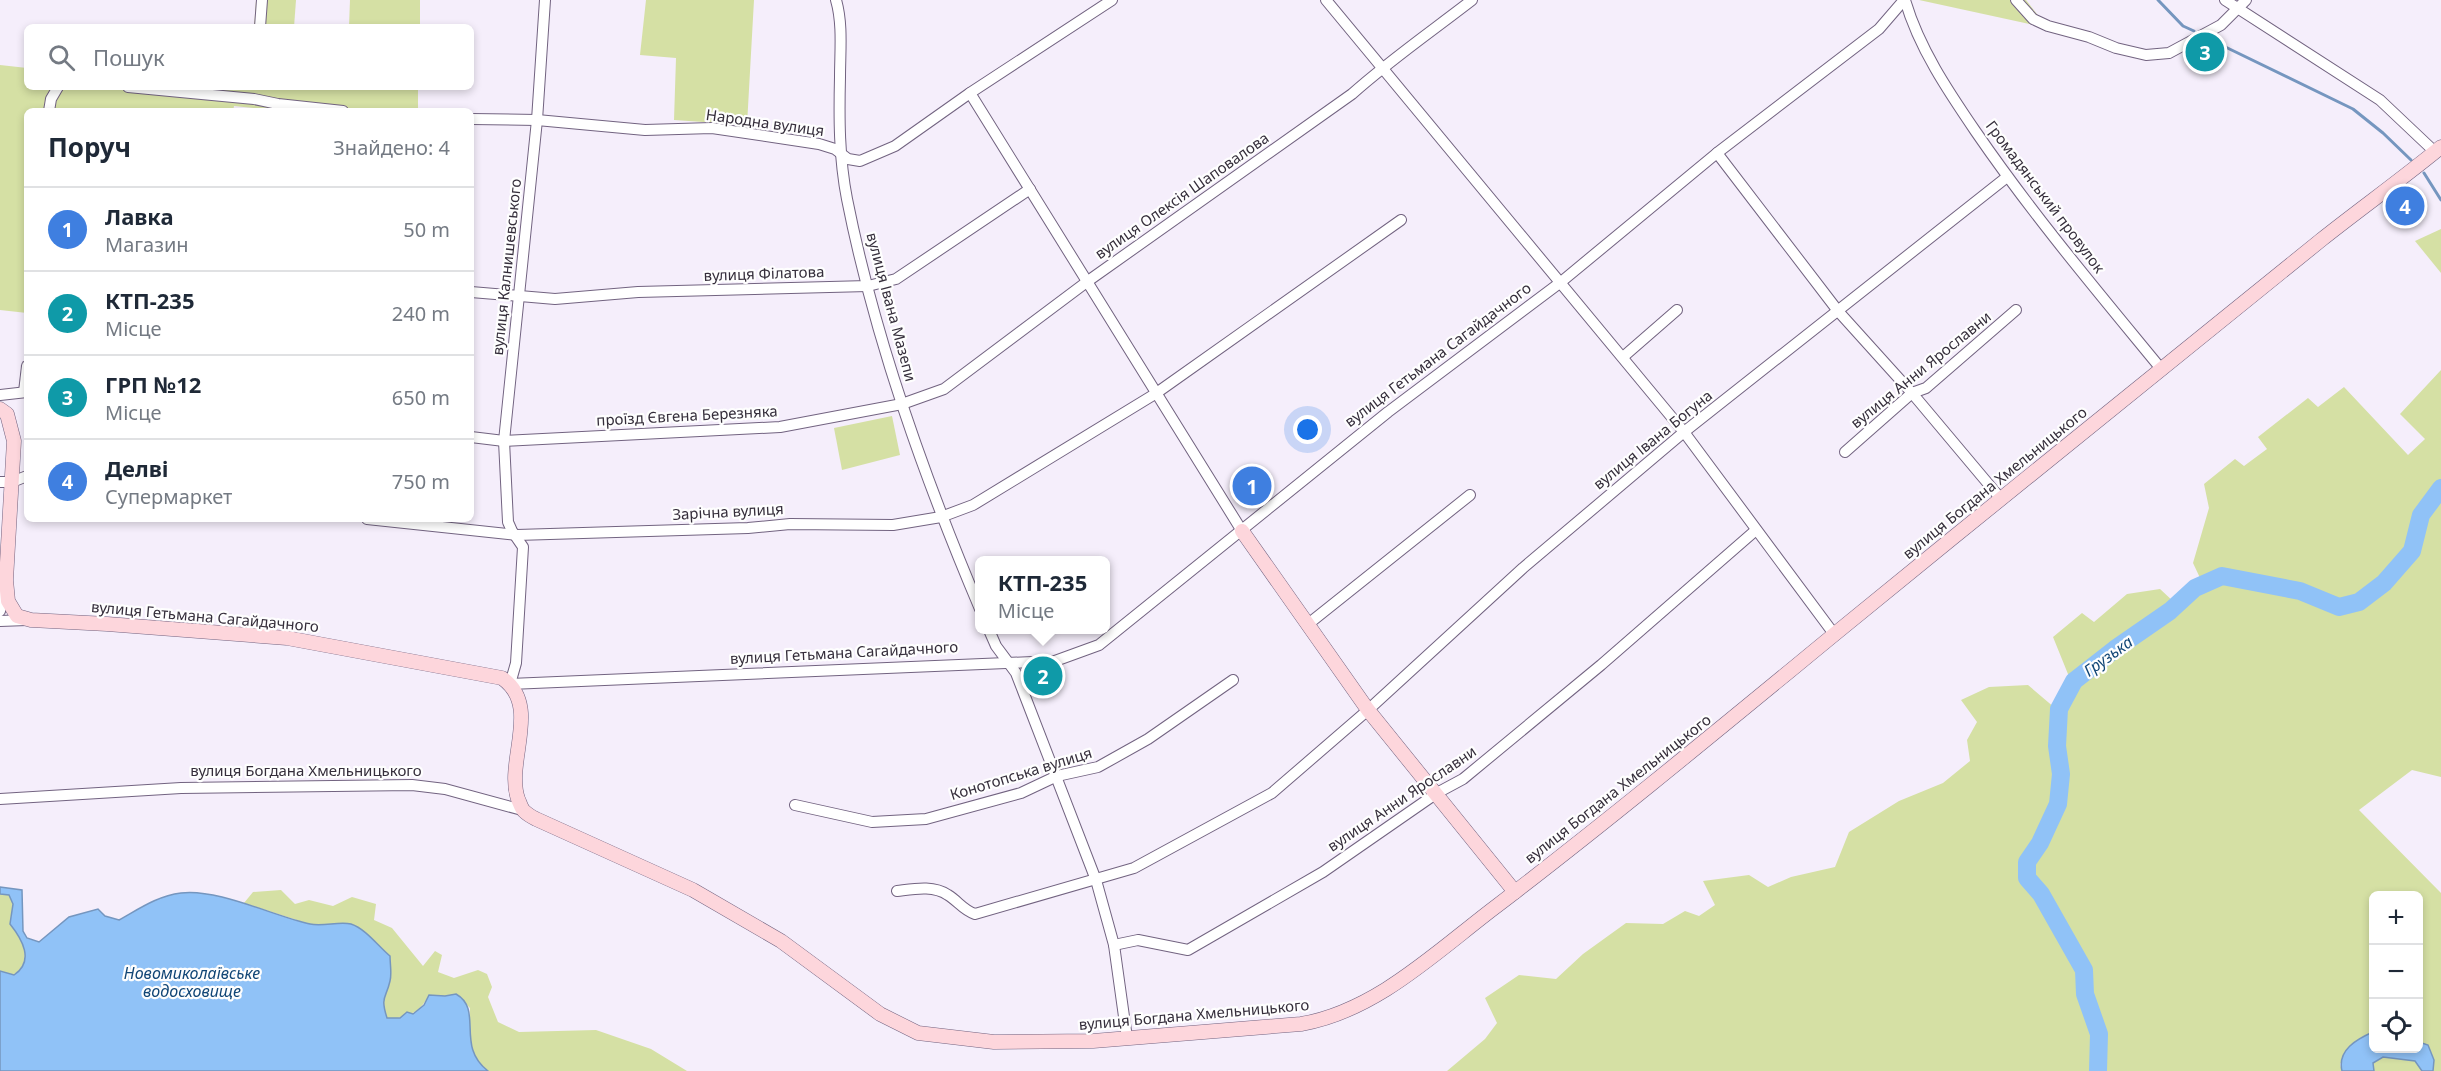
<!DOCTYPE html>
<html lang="uk">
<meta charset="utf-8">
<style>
:root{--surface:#fff;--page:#f2f2f3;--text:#1f2937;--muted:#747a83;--line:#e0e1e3;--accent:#963ba6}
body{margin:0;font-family:"Noto Sans",sans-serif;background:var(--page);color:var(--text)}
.controls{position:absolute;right:18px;bottom:18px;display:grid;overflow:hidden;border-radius:9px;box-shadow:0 3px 9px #0003}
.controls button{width:54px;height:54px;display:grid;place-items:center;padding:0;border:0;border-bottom:2px solid var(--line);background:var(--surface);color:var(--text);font:30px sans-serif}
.you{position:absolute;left:1308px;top:430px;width:21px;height:21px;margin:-15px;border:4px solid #fff;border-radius:50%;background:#1a73e8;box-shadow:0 0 0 9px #1a73e833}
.badge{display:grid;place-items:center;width:39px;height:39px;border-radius:50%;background:var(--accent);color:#fff;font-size:20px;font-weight:700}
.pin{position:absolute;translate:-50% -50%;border:3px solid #fff;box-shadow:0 2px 6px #0006}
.popup{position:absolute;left:975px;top:556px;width:135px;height:78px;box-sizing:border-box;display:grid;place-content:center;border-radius:9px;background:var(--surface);filter:drop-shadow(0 2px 4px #0005);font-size:20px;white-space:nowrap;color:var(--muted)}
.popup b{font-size:22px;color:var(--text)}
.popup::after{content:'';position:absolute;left:50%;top:100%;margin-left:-12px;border:12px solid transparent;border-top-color:var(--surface)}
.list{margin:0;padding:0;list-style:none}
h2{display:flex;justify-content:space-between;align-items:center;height:78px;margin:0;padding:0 24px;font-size:26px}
h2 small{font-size:20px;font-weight:400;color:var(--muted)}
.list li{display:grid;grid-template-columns:39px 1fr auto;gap:18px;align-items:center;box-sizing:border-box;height:84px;padding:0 24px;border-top:2px solid var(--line)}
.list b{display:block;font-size:22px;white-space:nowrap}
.list p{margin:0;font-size:20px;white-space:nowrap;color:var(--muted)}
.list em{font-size:20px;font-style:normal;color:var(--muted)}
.icon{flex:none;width:33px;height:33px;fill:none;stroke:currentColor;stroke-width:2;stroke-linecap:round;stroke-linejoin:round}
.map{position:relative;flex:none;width:2441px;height:1071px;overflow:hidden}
.search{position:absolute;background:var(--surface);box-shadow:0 3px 9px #0003;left:24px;top:24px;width:450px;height:66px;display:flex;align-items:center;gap:15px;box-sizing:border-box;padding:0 21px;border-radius:9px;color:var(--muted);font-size:22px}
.panel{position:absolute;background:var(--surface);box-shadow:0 3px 9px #0003;left:24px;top:108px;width:450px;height:414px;border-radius:9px}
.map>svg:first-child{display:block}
</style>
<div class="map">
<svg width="2441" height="1071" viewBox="0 0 2441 1071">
<rect width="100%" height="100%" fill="#f5eefb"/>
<g fill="#d5e0a4">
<polygon points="256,0 296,0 294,27 254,27"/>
<polygon points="350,0 420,0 420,27 349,27"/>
<polygon points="646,0 754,0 747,125 674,120 676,58 640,55"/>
<polygon points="1919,0 2026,0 2048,28"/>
<polygon points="0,65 27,68 27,87 193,87 248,89 249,87 418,87 418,111 285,111 234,106 233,111 27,111 27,313 0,310"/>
<polygon points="2441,229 2441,273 2415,241"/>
<polygon points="2441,370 2441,777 2412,770 2359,810 2441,893 2441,1071 2433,1071 2434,1060 2428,1045 2419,1042 2418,896 2374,896 2373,1032 2360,1038 2340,1064 2342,1071 1447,1071 1485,1039 1497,1023 1485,998 1519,975 1556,979 1583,954 1626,923 1663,924 1685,911 1699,916 1715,905 1703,881 1749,875 1768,887 1791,877 1835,867 1849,832 1899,801 1943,783 1970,761 1967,740 1977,722 1961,700 1989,687 2028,685 2055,708 2070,679 2053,637 2082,613 2094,622 2127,594 2160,589 2175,603 2201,580 2193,563 2209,508 2204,484 2235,459 2244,466 2267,449 2258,437 2308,398 2318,407 2344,387 2408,455 2425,439 2400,414"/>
<polygon points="892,416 900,455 842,470 834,428"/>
<path d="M281,890L295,904L309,900L333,906L352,897L376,904L374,920L392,928L423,966L435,951L442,955L438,972L454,978L478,970L487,974L492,987L488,997L498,1022L519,1032L596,1030L651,1049L687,1071H488C467,1055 469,1032 470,1008L456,994L445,996L429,995C420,1013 407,1018 387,1019C380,996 385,1000 390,981C392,974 390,964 390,956L365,932L330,925H312L244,903L253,892Z"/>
<path d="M0,894L9,895L13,904L10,924C22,939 35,961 13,975L0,971Z"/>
<polygon points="2383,1057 2415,1061 2422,1071 2374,1071 2373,1063"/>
</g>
<g fill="#90c2f7" stroke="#7596bf" stroke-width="1.5">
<path d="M0,887L22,890L23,931L27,938L39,942L69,917L98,909L105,916L119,920C139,909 157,896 181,893C216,888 274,916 310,924C323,927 339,921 351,924C366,929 378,946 390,956C390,964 392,974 390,981C386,999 380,996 387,1018H400L407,1012L413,1014L424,1005L429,995L445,996L456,994C484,1010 455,1046 488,1071H0V971L14,975C35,961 22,939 10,924L13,904L9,895L0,894Z"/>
<path d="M2373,1032L2374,1048H2418L2419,1042L2428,1045L2434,1060L2433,1071H2422L2415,1061L2383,1057L2373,1063L2374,1071H2342C2337,1050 2357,1039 2373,1032Z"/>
</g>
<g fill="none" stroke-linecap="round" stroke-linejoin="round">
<g stroke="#7596bf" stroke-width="3">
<polyline points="2158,0 2183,26 2194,31"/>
<polyline points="2211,40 2353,109 2383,133 2411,160"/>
<polyline points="2424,173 2441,200"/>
</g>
<polyline stroke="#90c2f7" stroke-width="18" points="2098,1071 2099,1034 2085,994 2084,970 2041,894 2027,878 2027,862 2040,843 2058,804 2061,774 2057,746 2059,709 2074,681 2115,649 2170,611 2195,588 2222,576 2300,591 2339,607 2359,602 2384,583 2412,551 2421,515 2441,488"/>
<defs>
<g id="street">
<polyline points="545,0 537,120 504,441 508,522 512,531 523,547 516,663 510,684 1055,661 1099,645 1388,412 1561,282 1717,153 1879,29 1904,0"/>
<path d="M836,0C843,24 840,52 840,77C839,118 839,158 847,199C875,340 924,477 980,609"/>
<polyline points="1326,0 1684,432 1834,634"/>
<path d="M1905,0C1919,48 1948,91 1976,132C2033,215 2098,292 2162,370"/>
<polyline points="2016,0 2033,19 2048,26 2089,37 2116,48 2146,55 2169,53 2221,25 2246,0"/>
<polyline points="2225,0 2380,100 2435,152"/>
<polyline points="260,27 262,0"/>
<polyline points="128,87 254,99 278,104 343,111"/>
<polyline points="970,93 1242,531"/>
<polyline points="49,111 51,99 58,87"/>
<polyline points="471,119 537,120 645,130 712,128 819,144 835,149 848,159 860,161 895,146 970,93 1112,0"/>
<polyline points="1717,153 1838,311 1912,393 2001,499"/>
<polyline points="471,292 555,299 638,292 868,286 896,279 1030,189"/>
<polyline points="1623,357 1677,310"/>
<polyline points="24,392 27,366"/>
<polyline points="0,395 27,392"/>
<path d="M471,437L504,441L780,427L902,404L944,389L1088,281L1352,94C1390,60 1432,31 1472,0"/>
<polyline points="1845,452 1912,393 1926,388 2016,310"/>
<polyline points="0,482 12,482 27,476"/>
<polyline points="367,519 517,535 748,528 790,524 893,525 941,517 973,505 1155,394 1401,220"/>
<polyline points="0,611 4,591"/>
<polyline points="0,621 27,620"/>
<polyline points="1307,625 1470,495"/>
<polyline points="989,630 996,646 1016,673 1096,880 1114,945 1127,1038"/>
<polyline points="0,799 181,788 412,785 445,789 522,810"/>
<polyline points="795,805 872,822 926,819 1021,793 1057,776 1098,767 1148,739 1233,680"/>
<path d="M897,891C914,889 933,885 948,895C958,901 963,910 975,914L1134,868L1272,793L1368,710L1523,568L1684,432L2007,177"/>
<polyline points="1114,945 1138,940 1188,950 1323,872 1437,793 1463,779 1601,665 1756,530"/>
</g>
<g id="secondary">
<path d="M0,409L7,414L14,441L6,580L8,601L17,616L31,620L107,624L287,638L502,678C542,706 505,761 518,799C520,803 521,808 524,811C527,814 532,817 536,819L693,890L781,941L880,1014L918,1033L994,1042L1093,1041L1301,1024C1377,1011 1438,950 1498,905C1613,817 1724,725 1836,633C1997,501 2160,371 2321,240C2360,209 2402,179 2441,147"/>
<polyline points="1242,531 1368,710 1515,892"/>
</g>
</defs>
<use href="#street" stroke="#726380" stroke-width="12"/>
<use href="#secondary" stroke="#726380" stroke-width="15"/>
<use href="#street" stroke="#fff" stroke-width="10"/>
<use href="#secondary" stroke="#fdd6dc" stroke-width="14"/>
</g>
<g text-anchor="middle" stroke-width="4.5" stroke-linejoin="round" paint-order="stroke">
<g font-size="15" fill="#352e3b" stroke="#fefefe">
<text transform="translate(765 123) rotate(8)" y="5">Народна вулиця</text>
<text transform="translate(1182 196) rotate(-35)" y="5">вулиця Олексія Шаповалова</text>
<text transform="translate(2045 197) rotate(53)" y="5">Громадянський провулок</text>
<text transform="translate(507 267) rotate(-84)" y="5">вулиця Калнишевського</text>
<text transform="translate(764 274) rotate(-2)" y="5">вулиця Філатова</text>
<text transform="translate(891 307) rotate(75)" y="5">вулиця Івана Мазепи</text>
<text transform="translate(1438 355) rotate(-37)" y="5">вулиця Гетьмана Сагайдачного</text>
<text transform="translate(1921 370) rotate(-39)" y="5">вулиця Анни Ярославни</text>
<text transform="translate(687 416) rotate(-3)" y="5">проїзд Євгена Березняка</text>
<text transform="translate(1653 440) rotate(-39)" y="5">вулиця Івана Богуна</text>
<text transform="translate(1995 483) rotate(-39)" y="5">вулиця Богдана Хмельницького</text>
<text transform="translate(728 512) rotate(-3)" y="5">Зарічна вулиця</text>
<text transform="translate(205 617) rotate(5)" y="5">вулиця Гетьмана Сагайдачного</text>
<text transform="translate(844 653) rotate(-3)" y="5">вулиця Гетьмана Сагайдачного</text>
<text x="306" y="776">вулиця Богдана Хмельницького</text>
<text transform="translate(1021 774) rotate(-17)" y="5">Конотопська вулиця</text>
<text transform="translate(1618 789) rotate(-38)" y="5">вулиця Богдана Хмельницького</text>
<text transform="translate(1402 799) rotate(-34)" y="5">вулиця Анни Ярославни</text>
<text transform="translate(1194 1015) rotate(-5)" y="5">вулиця Богдана Хмельницького</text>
</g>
<g font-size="16" font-style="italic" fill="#114676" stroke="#fefefe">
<text transform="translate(2108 656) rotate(-36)" y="6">Грузька</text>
<text x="192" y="979">Новомиколаївське<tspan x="192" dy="18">водосховище</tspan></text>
</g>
</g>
</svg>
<div class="controls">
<button>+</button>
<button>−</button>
<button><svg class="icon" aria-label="locate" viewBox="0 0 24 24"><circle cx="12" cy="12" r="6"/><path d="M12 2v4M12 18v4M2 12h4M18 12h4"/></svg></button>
</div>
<div class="you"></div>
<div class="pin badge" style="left:1252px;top:486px;background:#3f7fe0">1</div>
<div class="pin badge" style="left:1043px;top:676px;background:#0f9aa8">2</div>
<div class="popup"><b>КТП-235</b>Місце</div>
<div class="pin badge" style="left:2205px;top:52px;background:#0f9aa8">3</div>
<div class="pin badge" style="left:2405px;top:206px;background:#3f7fe0">4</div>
<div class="search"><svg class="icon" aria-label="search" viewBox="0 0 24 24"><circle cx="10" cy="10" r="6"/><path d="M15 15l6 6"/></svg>Пошук</div>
<section class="panel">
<h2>Поруч<small>Знайдено: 4</small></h2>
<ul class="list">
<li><span class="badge" style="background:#3f7fe0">1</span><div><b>Лавка</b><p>Магазин</p></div><em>50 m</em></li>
<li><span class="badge" style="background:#0f9aa8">2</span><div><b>КТП-235</b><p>Місце</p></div><em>240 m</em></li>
<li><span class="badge" style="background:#0f9aa8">3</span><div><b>ГРП №12</b><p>Місце</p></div><em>650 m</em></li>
<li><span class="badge" style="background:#3f7fe0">4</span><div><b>Делві</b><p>Супермаркет</p></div><em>750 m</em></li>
</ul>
</section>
</div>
